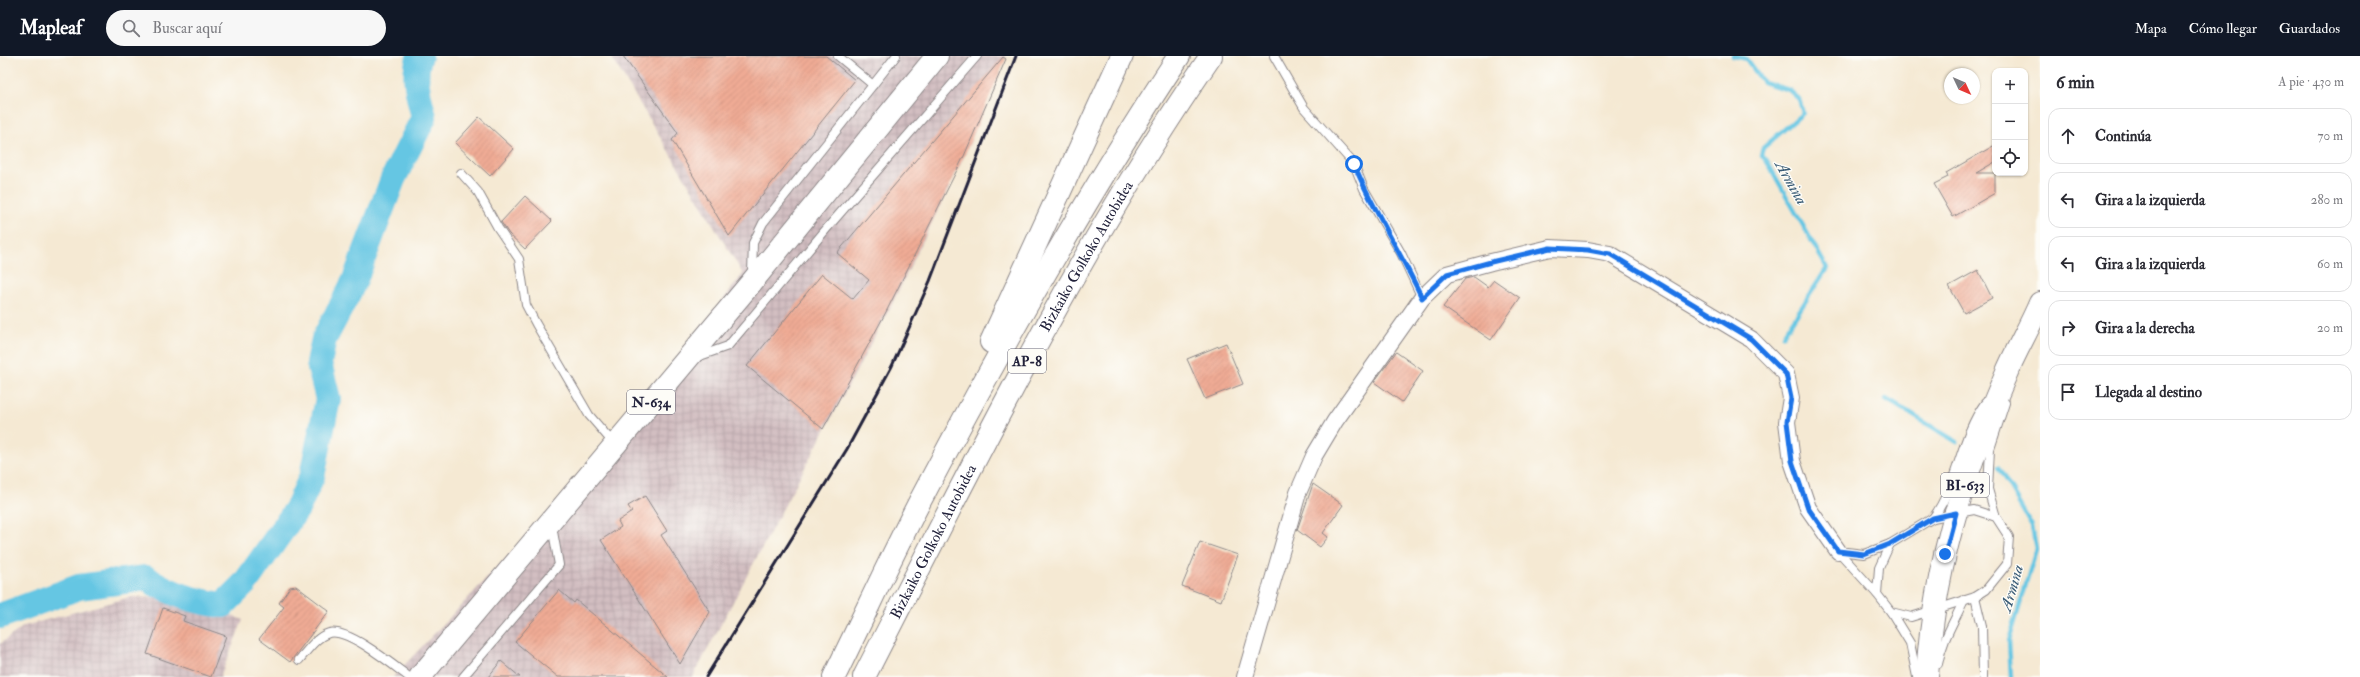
<!DOCTYPE html>
<html lang="es">
<meta charset="utf-8">
<style>
:root{--surface:#fff;--page:#f7f7f7;--text:#2b2b33;--muted:#7c7c81;--line:#e1e1e2;--accent:#111827}
body{margin:0;font-family:"IM FELL Double Pica",serif;background:var(--page);color:var(--text)}
.controls{position:absolute;right:12px;top:12px;display:grid;overflow:hidden;border-radius:8px;box-shadow:0 1px 3px #0004}
.controls button{width:36px;height:36px;display:grid;place-items:center;padding:0;border:0;border-bottom:1px solid var(--line);background:var(--surface);color:var(--text);font:20px sans-serif}
.compass{position:absolute;left:1944px;top:12px;width:36px;height:36px;border-radius:50%;background:var(--surface);box-shadow:0 1px 3px #0004;rotate:134deg}
.stop{position:absolute;width:12px;height:12px;margin:-9px;border:3px solid #1a73e8;border-radius:50%;background:#fff}
.stop.end{background:#1a73e8;border-color:#fff;box-shadow:0 1px 4px #0008}
.list{margin:0;padding:0;list-style:none}
h2{display:flex;justify-content:space-between;align-items:center;height:52px;margin:0;padding:0 16px;font-size:17px}
h2 small{font-size:13px;font-weight:400;color:var(--muted)}
.list li{display:grid;grid-template-columns:26px 1fr auto;gap:12px;align-items:center;box-sizing:border-box;height:56px;margin:0 8px 8px;padding:0 8px;border:1px solid var(--line);border-radius:12px}
.list b{display:block;font-size:15px;white-space:nowrap}
.list em{font-size:13px;font-style:normal;color:var(--muted)}
.icon{flex:none;width:22px;height:22px;fill:none;stroke:currentColor;stroke-width:2;stroke-linecap:round;stroke-linejoin:round}
.map{position:relative;flex:none;width:2040px;height:621px;overflow:hidden}
header{display:flex;align-items:center;gap:24px;box-sizing:border-box;height:56px;padding:0 20px;background:var(--accent);color:#fff}
header strong{font-size:19px}
nav{display:flex;gap:22px;margin-inline-start:auto;font-size:14px}
.search{width:280px;height:36px;background:var(--page);display:flex;align-items:center;gap:10px;box-sizing:border-box;padding:0 14px;border-radius:22px;color:var(--muted);font-size:15px}
main{display:flex}
aside{flex:1;background:var(--surface)}
.map>svg:first-child{display:block}
</style>
<header>
<strong>Mapleaf</strong>
<div class="search"><svg class="icon" aria-label="search" viewBox="0 0 24 24"><circle cx="10" cy="10" r="6"/><path d="M15 15l6 6"/></svg>Buscar aquí</div>
<nav><a>Mapa</a><a>Cómo llegar</a><a>Guardados</a></nav>
</header>
<main>
<div class="map">
<svg width="2040" height="621" viewBox="0 0 2040 621">
<defs>
<pattern id="industrial-grid" width="8" height="8" patternUnits="userSpaceOnUse"><rect width="8" height="8" fill="#d2bec1"/><path d="M0 4h8M4 0v8" fill="none" stroke="#b4a3a7"/></pattern>
<pattern id="building-hatch" width="6" height="6" patternUnits="userSpaceOnUse"><rect width="6" height="6" fill="#efab94"/><path d="M-1 1l2-2M0 6l6-6M5 7l2-2" fill="none" stroke="#cd9380"/></pattern>
</defs>
<rect width="100%" height="100%" fill="#fdfcf7"/>
<filter id="ink" filterUnits="userSpaceOnUse"><feTurbulence type="fractalNoise" baseFrequency=".025" numOctaves="2"/><feDisplacementMap in="SourceGraphic" scale="8" xChannelSelector="R" yChannelSelector="G"/><feConvolveMatrix kernelMatrix="1 2 1 2 8 2 1 2 1" color-interpolation-filters="sRGB"/></filter>
<filter id="wash" filterUnits="userSpaceOnUse"><feTurbulence type="fractalNoise" baseFrequency=".012" numOctaves="4" result="noise"/><feDisplacementMap in="SourceGraphic" scale="16" xChannelSelector="R" yChannelSelector="G"/><feGaussianBlur stdDeviation="0.9" result="paint"/><feColorMatrix in="noise" values="0 0 0 0 0 0 0 0 0 0 0 0 0 0 0 0 0 1.4 0 .05"/><feComposite in="paint" operator="in"/></filter>
<g filter="url(#wash)">
<rect width="100%" height="100%" fill="#f5e9d3"/>
<g fill="url(#industrial-grid)">
<polygon points="611,0 1006,0 964,101 891,250 693,621 393,621 529,478 622,373 743,218"/>
<polygon points="130,541 192,543 243,564 220,621 0,621 0,588 24,570"/>
</g>
<g fill="none" stroke-linecap="round" stroke-linejoin="round">
<g stroke="#65c6e3" stroke-width="4.5">
<polyline points="1733,0 1746,3 1763,26 1789,34 1799,43 1803,57 1763,92 1761,99 1766,104 1827,212 1783,280"/>
<polyline points="1886,343 1957,386"/>
<polyline points="1998,411 2032,470 2036,494 2009,585 2011,621"/>
</g>
<path stroke="#65c6e3" stroke-width="26" d="M0,560L79,531L146,522C172,538 192,545 223,549L245,527L297,453L312,420L328,343L319,307L324,283L354,226L393,123L424,61C419,42 412,19 420,0"/>
</g>
<g id="blocks">
<g fill="url(#building-hatch)">
<polygon points="623,0 826,0 855,24 729,180 672,84 678,77"/>
<polygon points="1003,1 1006,3 964,100 886,256 823,373 747,310 822,218 853,243 869,224 837,197"/>
<polygon points="479,61 514,93 490,120 455,87"/>
<polygon points="1995,89 1995,106 1976,117 1995,117 1995,137 1953,161 1934,128 1948,121 1946,117"/>
<polygon points="525,140 552,165 525,193 509,178 501,166"/>
<polygon points="1978,214 1992,242 1964,257 1949,230"/>
<polygon points="1474,221 1488,231 1494,224 1520,242 1491,284 1443,251 1465,223"/>
<polygon points="1226,287 1243,328 1205,343 1187,303"/>
<polygon points="1396,296 1423,315 1402,346 1374,326"/>
<polygon points="1313,428 1343,449 1323,477 1328,481 1320,491 1297,474"/>
<polygon points="645,440 667,475 661,479 710,556 680,608 601,484 621,471 618,465 632,456 628,450"/>
<polygon points="1200,486 1238,499 1221,545 1182,530"/>
<polygon points="296,530 329,555 290,606 259,583 284,551 279,547 290,531"/>
<polygon points="559,534 574,547 576,544 668,621 558,621 515,586"/>
<polygon points="163,552 185,560 183,565 226,580 211,621 147,598"/>
<polygon points="501,605 520,621 488,621"/>
</g>
</g>
</g>
<g filter="url(#ink)">
<use href="#blocks" fill-opacity="0" stroke="#8c8687" stroke-width="1"/>
<g fill="none" stroke-linecap="round" stroke-linejoin="round">
<defs>
<g id="lane">
<polyline points="838,0 873,29"/>
<polyline points="1274,0 1304,52 1354,108 1364,133 1401,197 1422,242"/>
<polyline points="461,117 478,136 498,172 519,203 526,249 536,268 589,359 615,389"/>
<polyline points="752,218 753,187 763,167 896,0"/>
<polyline points="697,301 728,290 828,171 977,0"/>
<polygon points="1974,454 1996,461 2009,481 2007,508 1986,534 1975,541 1911,561 1891,556 1877,538 1879,512 1890,488 1933,462"/>
<polyline points="1996,461 1988,433 1990,393 2005,347"/>
<path d="M1933,462C1958,428 1960,382 1985,347"/>
<polyline points="1838,495 1877,538"/>
<polyline points="1838,495 1864,498 1890,488"/>
<polyline points="1975,541 1982,570 1983,621"/>
<polyline points="1891,556 1910,587 1917,621"/>
<path d="M299,604C307,595 316,581 329,577C348,572 393,609 409,621"/>
<path d="M1938,608C1942,584 1954,566 1964,544"/>
<polyline points="463,621 559,509 552,470"/>
</g>
<polyline id="street" points="1245,621 1298,437 1314,400 1335,365 1422,242 1447,218 1491,206 1550,192 1588,194 1610,198 1751,283 1786,318 1791,342 1787,366 1792,405 1808,452 1838,495"/>
<path id="primary" d="M1927,621C1933,517 1964,414 2006,318C2016,294 2030,271 2040,247"/>
<g id="highway">
<polyline points="991,286 1122,0"/>
<polyline points="420,621 751,227 937,0"/>
<path d="M834,621C863,562 890,503 920,445C1000,293 1084,143 1179,0"/>
<path id="s1" d="M864,621C972,410 1076,196 1211,0"/>
</g>
</defs>
<use href="#lane" stroke="#8c8687" stroke-width="10"/>
<use href="#street" stroke="#8c8687" stroke-width="18"/>
<use href="#primary" stroke="#8c8687" stroke-width="24"/>
<use href="#highway" stroke="#8c8687" stroke-width="24"/>
<use href="#lane" stroke="#fff" stroke-width="8"/>
<use href="#street" stroke="#fff" stroke-width="16"/>
<use href="#primary" stroke="#fff" stroke-width="22"/>
<use href="#highway" stroke="#fff" stroke-width="22"/>
<polyline stroke="#22223b" stroke-width="3" points="706,621 847,393 892,310 930,225 1016,0"/>
</g>
</g>
<g fill="none" stroke-linecap="round" stroke-linejoin="round" filter="url(#ink)">
<path stroke="#1a73e8" stroke-width="5" d="M1354,108C1373,154 1401,197 1422,242L1447,218L1491,206L1550,192L1588,194L1610,198L1751,283L1786,318L1791,342L1787,366L1792,405L1808,452L1838,495L1864,498L1890,488L1933,462L1956,457L1945,498"/>
</g>
<g text-anchor="middle" stroke-width="3" stroke-linejoin="round" paint-order="stroke">
<g fill="#fdfcf7" stroke="#646373" stroke-width="1">
<rect x="1008" y="293" width="38" height="24" rx="3"/>
<rect x="627" y="334" width="48" height="24" rx="3"/>
<rect x="1941" y="417" width="48" height="24" rx="3"/>
</g>
<g font-size="14" font-weight="bold" fill="#22223b">
<text x="1027" y="310">AP-8</text>
<text x="651" y="351">N-634</text>
<text x="1965" y="434">BI-633</text>
</g>
<g font-size="15" fill="#22223b" stroke="#fdfcf7">
<text dy="5" stroke="none"><textPath href="#s1" startOffset="476">Bizkaiko Golkoko Autobidea</textPath></text>
<text dy="5" stroke="none"><textPath href="#s1" startOffset="152">Bizkaiko Golkoko Autobidea</textPath></text>
</g>
<g font-size="16" font-style="italic" fill="#395b76" stroke="#fdfcf7">
<text transform="translate(1792 126) rotate(60)" y="6">Armina</text>
<text transform="translate(2011 532) rotate(-74)" y="6">Armina</text>
</g>
</g>
</svg>
<div class="controls">
<button>+</button>
<button>−</button>
<button><svg class="icon" aria-label="locate" viewBox="0 0 24 24"><circle cx="12" cy="12" r="6"/><path d="M12 2v4M12 18v4M2 12h4M18 12h4"/></svg></button>
</div>
<svg class="compass" viewBox="-18 -18 36 36"><path d="M0-13l5 13h-10z" fill="#e53935"/><path d="M0 13l5-13h-10z" fill="#7c7c81"/></svg>
<div class="stop" style="left:1354px;top:108px"></div>
<div class="stop end" style="left:1945px;top:498px"></div>
</div>
<aside>
<h2>6 min<small>A pie · 430 m</small></h2>
<ul class="list">
<li><svg class="icon" aria-label="ahead" viewBox="0 0 24 24"><path d="M12 20V5M6 11l6-6 6 6"/></svg><div><b>Continúa</b></div><em>70 m</em></li>
<li><svg class="icon" aria-label="left" viewBox="0 0 24 24"><path d="M17 20v-9H6M10 6l-5 5 5 5"/></svg><div><b>Gira a la izquierda</b></div><em>280 m</em></li>
<li><svg class="icon" aria-label="left" viewBox="0 0 24 24"><path d="M17 20v-9H6M10 6l-5 5 5 5"/></svg><div><b>Gira a la izquierda</b></div><em>60 m</em></li>
<li><svg class="icon" aria-label="right" viewBox="0 0 24 24"><path d="M7 20v-9h11M14 6l5 5-5 5"/></svg><div><b>Gira a la derecha</b></div><em>20 m</em></li>
<li><svg class="icon" aria-label="arrive" viewBox="0 0 24 24"><path d="M6 21V4h12l-3 4 3 4H6"/></svg><div><b>Llegada al destino</b></div></li>
</ul>
</aside>
</main>
